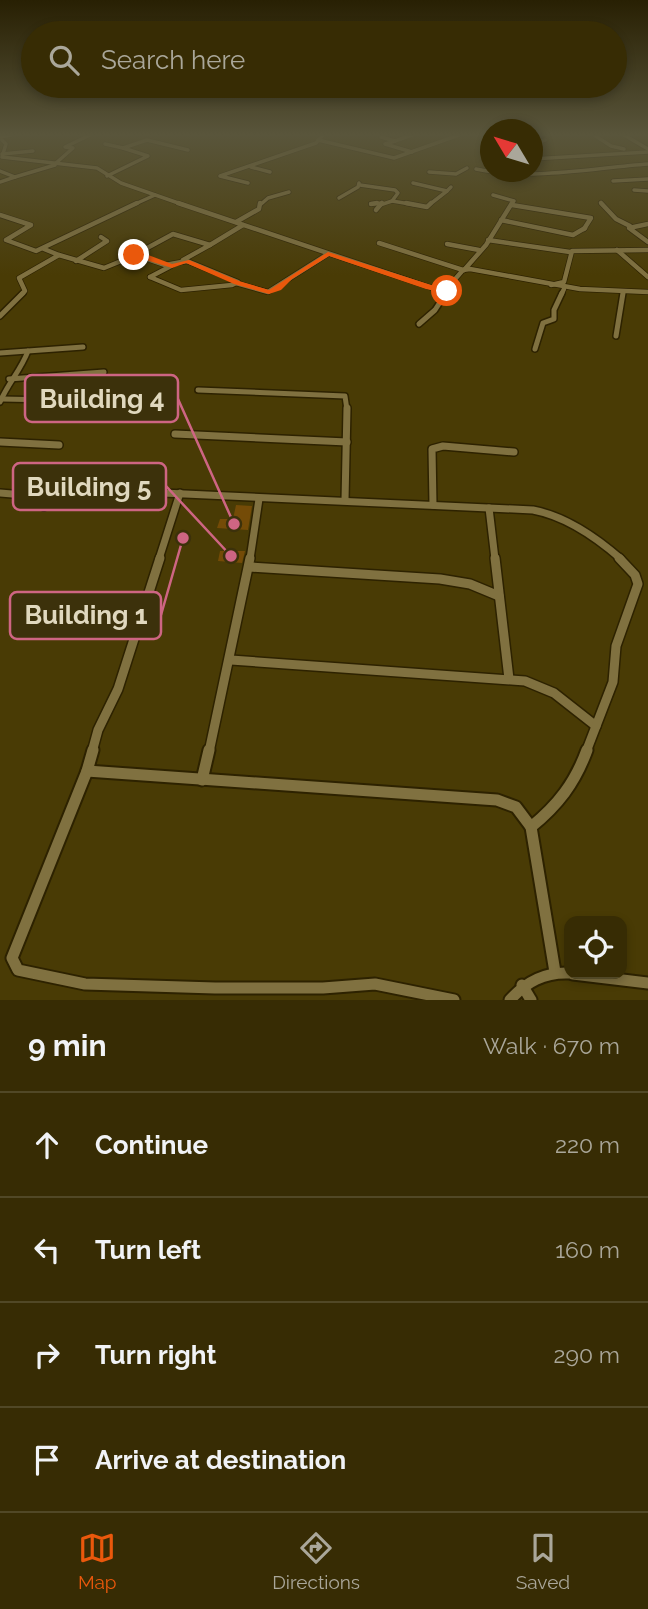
<!DOCTYPE html>
<meta charset="utf-8">
<style>
:root{--surface:#372c04;--page:#3e340e;--text:#f1f3f6;--muted:#aaa79a;--line:#514826;--accent:#ea580c}
body{margin:0;font-family:Raleway,sans-serif;background:var(--page);color:var(--text)}
.controls{position:absolute;right:21px;bottom:21px;display:grid;overflow:hidden;border-radius:14px;box-shadow:0 4px 10px #0003}
.controls button{width:63px;height:63px;display:grid;place-items:center;padding:0;border:0;border-bottom:2px solid var(--line);background:var(--surface);color:var(--text);font:35px sans-serif}
.compass{position:absolute;left:480px;top:119px;width:63px;height:63px;border-radius:50%;background:var(--surface);box-shadow:0 4px 10px #0003;rotate:308deg}
.stop{position:absolute;width:21px;height:21px;margin:-16px;border:5px solid #ea580c;border-radius:50%;background:#fff}
.stop.end{background:#ea580c;border-color:#fff;box-shadow:0 2px 7px #0008}
.list{margin:0;padding:0;list-style:none}
h2{display:flex;justify-content:space-between;align-items:center;height:91px;margin:0;padding:0 28px;font-size:30px}
h2 small{font-size:23px;font-weight:400;color:var(--muted)}
.list li{display:grid;grid-template-columns:46px 1fr auto;gap:21px;align-items:center;box-sizing:border-box;height:105px;padding:0 28px;border-top:2px solid var(--line)}
.list b{display:block;font-size:26px;white-space:nowrap}
.list em{font-size:23px;font-style:normal;color:var(--muted)}
.icon{flex:none;width:38px;height:38px;fill:none;stroke:currentColor;stroke-width:2;stroke-linecap:round;stroke-linejoin:round}
.map{position:relative;flex:none;width:648px;height:1000px;overflow:hidden}
.search{position:absolute;background:var(--surface);box-shadow:0 4px 10px #0003;left:21px;right:21px;top:21px;height:77px;display:flex;align-items:center;gap:18px;box-sizing:border-box;padding:0 24px;border-radius:38px;color:var(--muted);font-size:26px}
.sheet{height:511px;background:var(--surface)}
nav{display:flex;justify-content:space-around;align-items:center;box-sizing:border-box;height:98px;border-top:2px solid var(--line);background:var(--surface);font-size:19px;color:var(--muted)}
nav a{display:grid;justify-items:center;gap:4px}
nav .on{color:var(--accent)}
.map>svg:first-child{display:block}
</style>
<div class="map">
<svg width="648" height="1000" viewBox="0 0 648 1000">
<rect width="100%" height="100%" fill="#493b05"/>
<g fill="#744b07">
<polygon points="236,505 252,506 248,530 217,528 220,519 233,519"/>
<polygon points="220,551 245,551 242,563 218,561"/>
</g>
<g fill="none" stroke-linecap="round" stroke-linejoin="round">
<defs>
<g id="minor-far5">
<polyline points="594,135 611,146 624,149"/>
<polyline points="624,135 648,149"/>
<polyline points="0,137 11,135"/>
<polyline points="381,137 395,141 385,144 412,152"/>
<polyline points="2,140 6,144 2,157 97,168 121,183 184,205"/>
<polyline points="318,140 394,158 459,135"/>
<polyline points="395,141 412,135"/>
<polyline points="105,144 123,148"/>
<polyline points="532,144 545,140"/>
<polyline points="2,154 33,151"/>
<polyline points="532,159 648,152"/>
<polyline points="56,163 73,148 65,147 90,135"/>
<polyline points="251,167 270,172"/>
<path d="M476,169C531,181 592,168 648,164"/>
<polyline points="0,171 15,177 55,165"/>
<polyline points="429,172 456,174 467,168"/>
<polyline points="107,176 148,156 123,148 147,140 188,150"/>
<polyline points="613,181 648,179"/>
<polyline points="0,182 15,177"/>
<polyline points="248,183 220,176 316,143 323,135"/>
<polyline points="413,183 447,191 451,187"/>
<polyline points="360,185 395,190 398,193 392,201 416,205"/>
<polyline points="634,190 648,191"/>
<polyline points="493,195 514,201 511,205"/>
<polyline points="339,198 358,187 359,183"/>
<polyline points="601,203 603,205"/>
<polyline points="371,204 382,203"/>
<polyline points="133,205 155,195"/>
<polyline points="260,205 268,198 289,192"/>
<polyline points="380,205 392,201"/>
<polyline points="429,205 447,191"/>
</g>
<g id="minor-far4">
<polyline points="178,203 444,292 463,270 470,269 580,289 648,292"/>
<polyline points="406,203 427,207 431,203"/>
<polyline points="601,203 616,219 630,226"/>
<polyline points="371,204 377,203"/>
<polyline points="512,205 591,218 584,229"/>
<polyline points="376,210 382,203"/>
<polyline points="0,215 31,225 6,240 36,251 137,203"/>
<polyline points="501,220 573,235 585,228"/>
<polyline points="236,222 259,209 260,203"/>
<polyline points="648,224 629,228 648,242"/>
<polyline points="488,240 570,252"/>
<polyline points="379,243 463,270"/>
<polyline points="447,244 479,250"/>
<polyline points="210,245 243,225"/>
<polyline points="617,250 648,277"/>
<polyline points="138,253 173,234 210,245 183,260"/>
<polyline points="59,255 104,268 136,255 165,265 187,261 238,282 232,285 181,290 150,277"/>
<polyline points="76,261 107,241 101,237"/>
<polyline points="464,270 486,245 512,203"/>
<polyline points="150,277 171,266"/>
<polyline points="236,283 268,292 328,254"/>
<polyline points="551,285 564,282 572,251 648,250"/>
<polyline points="21,295 25,291 19,278 59,255 44,249"/>
<polyline points="445,295 447,291"/>
<polyline points="561,295 564,289"/>
</g>
<g id="minor-far3">
<polyline points="0,316 23,293"/>
<polyline points="419,324 435,310 446,293"/>
<polyline points="616,336 623,293"/>
<polyline points="535,349 543,323 554,319 554,310 562,293"/>
<polyline points="0,353 83,347"/>
<polyline points="9,379 104,372"/>
<polyline points="198,390 345,396 347,410"/>
<polyline points="2,399 52,400"/>
<path d="M0,402C8,383 21,370 28,351"/>
</g>
<g id="minor-far2">
<polyline points="175,434 347,442"/>
<polyline points="0,442 59,445"/>
<polyline points="0,493 36,496 34,502 44,507"/>
<path d="M163,493L533,510C565,516 597,538 621,559"/>
<polyline points="345,500 347,408"/>
<polyline points="433,505 432,449 443,446 514,452"/>
<polyline points="489,508 495,559"/>
<polyline points="159,559 180,493"/>
<polyline points="250,559 259,499"/>
</g>
<g id="minor-far1">
<polyline points="495,558 509,679"/>
<polyline points="250,567 440,579 470,584 499,596"/>
<polyline points="231,660 525,681 554,693 596,726"/>
<polyline points="92,752 98,730 118,689 160,558"/>
<polyline points="209,752 250,558"/>
<polyline points="586,752 613,682 616,646 638,584 635,575 619,558"/>
</g>
<g id="minor">
<polyline points="93,750 87,771 12,958 18,970 85,984 215,988 323,988 375,984 454,1000"/>
<polyline points="87,771 497,800 516,807 531,827"/>
<polyline points="202,780 209,750"/>
<path d="M555,972L531,827C558,805 575,783 587,750"/>
<polyline points="573,974 648,983"/>
<polyline points="522,985 531,1000"/>
<path d="M510,1000C526,982 544,972 569,973"/>
</g>
</defs>
<use href="#minor-far5" stroke="#2d2200" stroke-width="5"/>
<use href="#minor-far4" stroke="#2d2200" stroke-width="6"/>
<use href="#minor-far3" stroke="#2d2200" stroke-width="8"/>
<use href="#minor-far2" stroke="#2d2200" stroke-width="10"/>
<use href="#minor-far1" stroke="#2d2200" stroke-width="12"/>
<use href="#minor" stroke="#2d2200" stroke-width="15"/>
<use href="#minor-far5" stroke="#807140" stroke-width="3.5"/>
<use href="#minor-far4" stroke="#807140" stroke-width="4.5"/>
<use href="#minor-far3" stroke="#807140" stroke-width="5"/>
<use href="#minor-far2" stroke="#807140" stroke-width="7"/>
<use href="#minor-far1" stroke="#807140" stroke-width="9"/>
<use href="#minor" stroke="#807140" stroke-width="11"/>
</g>
<linearGradient id="sky" x2="0" y2="1"><stop stop-color="#282003"/><stop offset="0.49" stop-color="#59553b"/><stop offset="1" stop-color="#59553b" stop-opacity="0"/></linearGradient>
<rect width="648" height="275" fill="url(#sky)"/>
<polygon fill="#ea580c" points="328,252 450,291 447,293 426,289 329,256 292,279 281,290 269,294 234,284 186,263 172,268 130,255 143,253 172,264 189,260 239,281 269,290"/>
<path fill="none" stroke="#ce6583" stroke-width="2.5" d="M234 524L178 399M231 556L166 486M183 538L161 615"/>
<g fill="#ce6583" stroke="#3c310b" stroke-width="2.5">
<circle cx="234" cy="524" r="7"/>
<circle cx="231" cy="556" r="7"/>
<circle cx="183" cy="538" r="7"/>
</g>
<g fill="#3c310b" stroke="#ce6583" stroke-width="2.5">
<rect x="25" y="375" width="153" height="47" rx="7"/>
<rect x="13" y="463" width="153" height="47" rx="7"/>
<rect x="10" y="592" width="151" height="47" rx="7"/>
</g>
<g font-size="26" text-anchor="middle" font-weight="bold" fill="#e0d8be">
<text x="102" y="408">Building 4</text>
<text x="89" y="496">Building 5</text>
<text x="86" y="624">Building 1</text>
</g>
</svg>
<div class="controls">
<button><svg class="icon" aria-label="locate" viewBox="0 0 24 24"><circle cx="12" cy="12" r="6"/><path d="M12 2v4M12 18v4M2 12h4M18 12h4"/></svg></button>
</div>
<svg class="compass" viewBox="-18 -18 36 36"><path d="M0-13l5 13h-10z" fill="#e53935"/><path d="M0 13l5-13h-10z" fill="#aaa79a"/></svg>
<div class="stop" style="left:447px;top:291px"></div>
<div class="stop end" style="left:134px;top:255px"></div>
<div class="search"><svg class="icon" aria-label="search" viewBox="0 0 24 24"><circle cx="10" cy="10" r="6"/><path d="M15 15l6 6"/></svg>Search here</div>
</div>
<section class="sheet">
<h2>9 min<small>Walk · 670 m</small></h2>
<ul class="list">
<li><svg class="icon" aria-label="ahead" viewBox="0 0 24 24"><path d="M12 20V5M6 11l6-6 6 6"/></svg><div><b>Continue</b></div><em>220 m</em></li>
<li><svg class="icon" aria-label="left" viewBox="0 0 24 24"><path d="M17 20v-9H6M10 6l-5 5 5 5"/></svg><div><b>Turn left</b></div><em>160 m</em></li>
<li><svg class="icon" aria-label="right" viewBox="0 0 24 24"><path d="M7 20v-9h11M14 6l5 5-5 5"/></svg><div><b>Turn right</b></div><em>290 m</em></li>
<li><svg class="icon" aria-label="arrive" viewBox="0 0 24 24"><path d="M6 21V4h12l-3 4 3 4H6"/></svg><div><b>Arrive at destination</b></div></li>
</ul>
</section>
<nav>
<a class="on"><svg class="icon" aria-label="map" viewBox="0 0 24 24"><path d="M3 6l6-2 6 2 6-2v14l-6 2-6-2-6 2zM9 4v14M15 6v14"/></svg>Map</a>
<a><svg class="icon" aria-label="directions" viewBox="0 0 24 24"><path d="M12 3l9 9-9 9-9-9zM9 14v-3h6M13 9l2 2-2 2"/></svg>Directions</a>
<a><svg class="icon" aria-label="saved" viewBox="0 0 24 24"><path d="M7 4h10v16l-5-4-5 4z"/></svg>Saved</a>
</nav>
